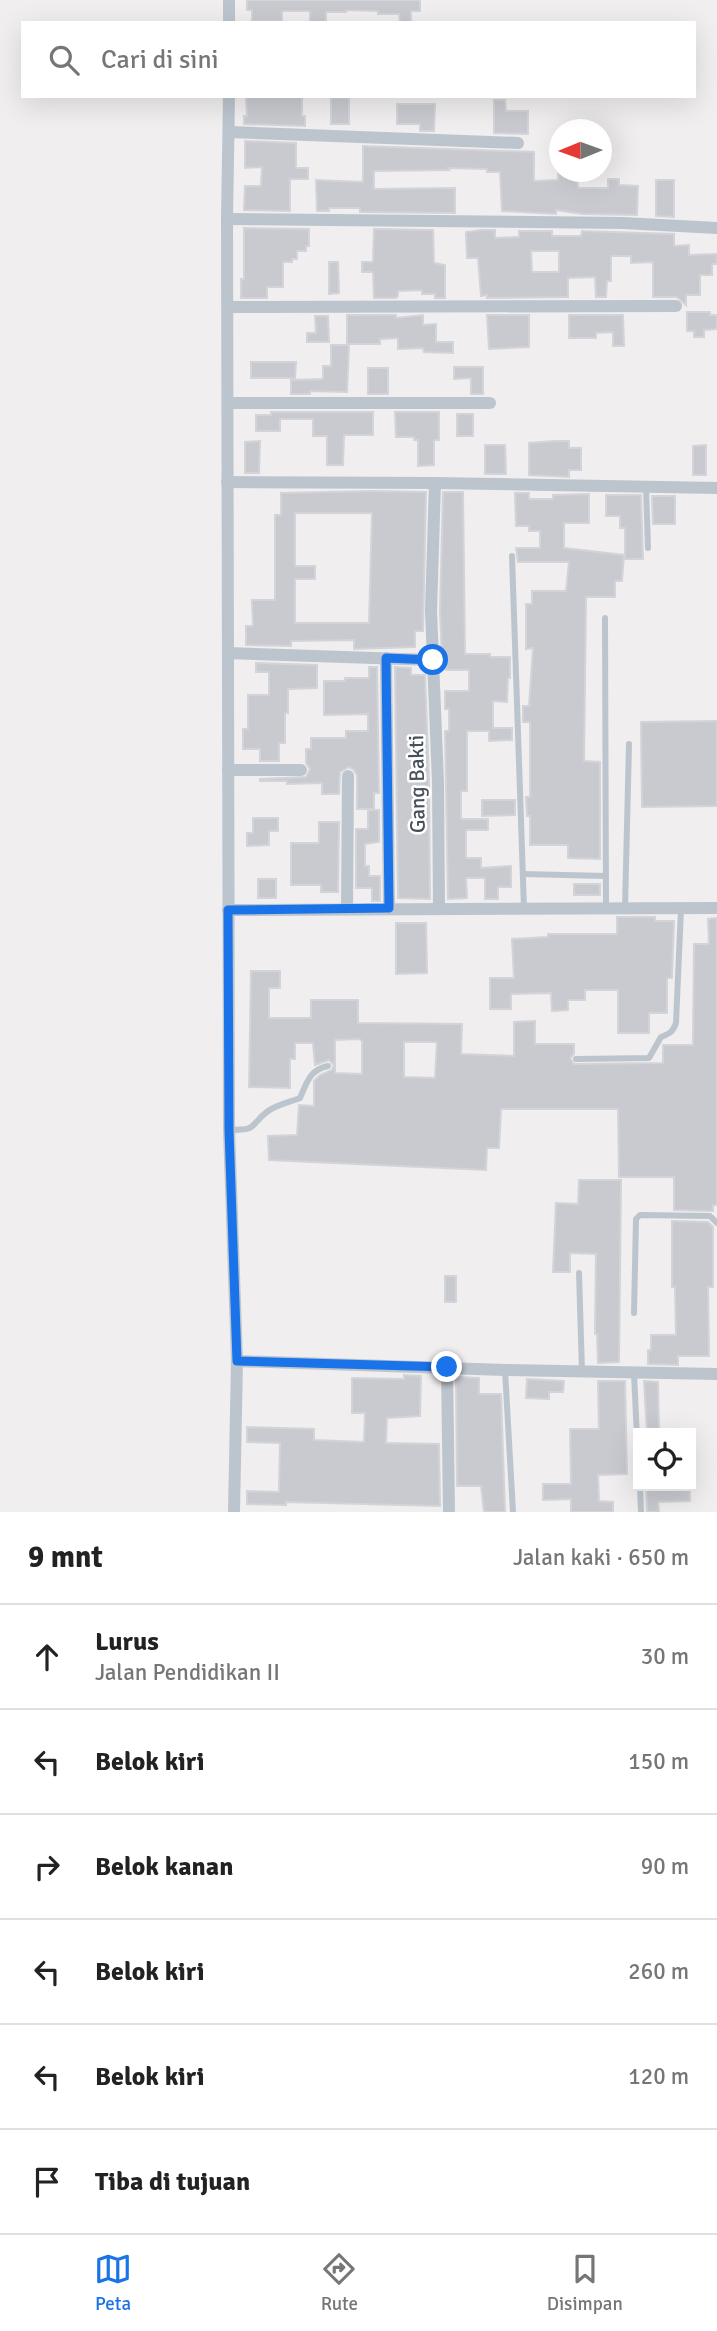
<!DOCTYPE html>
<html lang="id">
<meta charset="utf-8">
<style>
:root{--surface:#fff;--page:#f6f6f6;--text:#222;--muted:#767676;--line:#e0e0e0;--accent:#1a73e8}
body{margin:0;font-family:Signika,sans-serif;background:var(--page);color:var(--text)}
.controls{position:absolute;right:21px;bottom:21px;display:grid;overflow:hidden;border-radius:0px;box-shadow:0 7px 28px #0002}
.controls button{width:63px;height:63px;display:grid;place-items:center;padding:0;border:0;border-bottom:2px solid var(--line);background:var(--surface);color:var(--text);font:35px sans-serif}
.compass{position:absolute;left:549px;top:119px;width:63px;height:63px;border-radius:50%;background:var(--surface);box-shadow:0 7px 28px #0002;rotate:269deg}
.stop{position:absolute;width:21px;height:21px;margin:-16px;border:5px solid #1a73e8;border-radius:50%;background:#fff}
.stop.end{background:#1a73e8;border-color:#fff;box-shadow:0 2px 7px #0008}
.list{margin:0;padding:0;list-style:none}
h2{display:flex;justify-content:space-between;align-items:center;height:91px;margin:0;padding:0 28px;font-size:30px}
h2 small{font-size:23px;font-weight:400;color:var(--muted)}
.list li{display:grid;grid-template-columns:46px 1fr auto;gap:21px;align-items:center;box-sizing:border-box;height:105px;padding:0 28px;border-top:2px solid var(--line)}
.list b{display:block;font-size:26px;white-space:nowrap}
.list p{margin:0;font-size:23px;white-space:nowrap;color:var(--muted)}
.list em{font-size:23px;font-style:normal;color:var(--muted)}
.icon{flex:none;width:38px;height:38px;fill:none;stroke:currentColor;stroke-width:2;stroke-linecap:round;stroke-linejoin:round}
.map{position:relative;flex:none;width:717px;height:1512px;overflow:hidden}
.search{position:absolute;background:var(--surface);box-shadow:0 7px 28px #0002;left:21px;right:21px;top:21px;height:77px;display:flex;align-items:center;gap:18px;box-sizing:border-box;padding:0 24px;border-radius:0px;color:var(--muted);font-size:26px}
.sheet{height:721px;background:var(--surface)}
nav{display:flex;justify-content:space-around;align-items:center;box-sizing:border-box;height:98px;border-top:2px solid var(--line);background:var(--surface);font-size:19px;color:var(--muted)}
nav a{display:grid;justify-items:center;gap:4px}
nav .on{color:var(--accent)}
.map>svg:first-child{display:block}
</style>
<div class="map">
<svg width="717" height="1512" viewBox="0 0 717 1512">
<rect width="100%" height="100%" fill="#f0eeee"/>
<g fill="#c8cad0" stroke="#d2d4d9" stroke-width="2" fill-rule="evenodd">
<polygon points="247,0 420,0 420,11 411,11 411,23 400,23 399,14 378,14 378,11 346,10 346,12 326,12 326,23 310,23 310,11 282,11 282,21 252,21 252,10 247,10"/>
<polygon points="246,97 302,97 302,116 305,116 305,126 244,124 244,116 247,116"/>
<rect x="331" y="98" width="18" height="26"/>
<polygon points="494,100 505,100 506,111 528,111 528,134 494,133"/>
<polygon points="397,104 435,104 434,131 420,131 420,124 397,124"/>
<polygon points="245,141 296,143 296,168 308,168 308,179 290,179 290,211 244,210 245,186 261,186 262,167 245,168"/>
<polygon points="363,146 534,152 534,181 558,180 558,172 577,172 578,188 608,188 608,179 619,179 619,185 638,186 637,215 582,214 556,210 556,214 502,211 500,172 487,172 487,169 448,168 449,170 374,171 374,189 455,188 455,213 360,212 360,208 329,208 329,211 317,211 316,180 363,182"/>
<polygon points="656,180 674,180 674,217 656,216"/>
<polygon points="244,228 309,229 309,246 306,246 306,251 297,251 297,259 292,259 292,262 283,262 283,287 267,287 267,298 241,298 241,279 244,279"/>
<polygon points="374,229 433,230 434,263 445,265 445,298 435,298 435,294 422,294 422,290 398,291 398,296 396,298 374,298 373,272 362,272 362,262 373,262"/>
<path d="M481,230H495V238L519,237V231H552V236H581L582,231L674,234V246L689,245V255L717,254V264H712V275H700V295H686V305L677,297H653V262L631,263V256H611V281H607L606,297H596L595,277L568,278V297L487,298V295L481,296L478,258H467L466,232ZM531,251H559V272H532Z"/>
<polygon points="329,262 338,262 339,293 329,294"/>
<polygon points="687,312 710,312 710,315 717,315 717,329 704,330 704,337 694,337 694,331 687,331"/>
<polygon points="347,315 396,315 396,318 423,315 423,325 436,324 436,342 453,342 453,353 424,352 423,348 398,349 398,338 380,339 380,344 347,344"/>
<polygon points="487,315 529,315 529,347 489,349"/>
<polygon points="569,315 623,315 624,346 613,346 613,332 596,333 596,338 569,338"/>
<polygon points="315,316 328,316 329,342 307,342 307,333 316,333"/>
<polygon points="331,345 349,345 347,392 310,391 310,394 291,394 291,380 323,379 323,366 331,366"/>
<polygon points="251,362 296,362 295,378 251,378"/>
<polygon points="454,367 483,367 483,394 471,394 471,378 454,379"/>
<rect x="368" y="368" width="20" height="26"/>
<polygon points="271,412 373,412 373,435 344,435 343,465 327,465 327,436 313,436 313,419 280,419 280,431 256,431 256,415 271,415"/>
<polygon points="395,412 439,412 439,440 434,440 434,465 418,466 418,440 414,440 414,437 396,437"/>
<rect x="457" y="414" width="16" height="22"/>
<polygon points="260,441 259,473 245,473 245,442"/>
<polygon points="554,441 569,441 569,448 581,448 581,470 569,470 569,477 529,475 529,443"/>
<polygon points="485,445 505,445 506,474 485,474"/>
<polygon points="706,445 706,475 693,475 693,446"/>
<path d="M372,491L426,492L423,631H415V647L354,649V640L291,641V646L246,645V626H253L252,600H275V515H281V493ZM295,513H372L369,623H295V579H315V566H295Z"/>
<polygon points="443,492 463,492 465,654 490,654 490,657 510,657 510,678 508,678 507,702 493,701 493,728 512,728 512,740 489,741 489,731 467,731 467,791 461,791 461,819 488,819 488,830 466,830 466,858 481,858 481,868 511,866 511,887 498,887 498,899 485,899 485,878 466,878 467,898 448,899 445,731 449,731 449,709 445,709 445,691 469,691 469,670 446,670 446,659 442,659 440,611"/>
<polygon points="515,493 529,493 529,499 553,499 553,495 589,494 589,523 564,523 564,548 624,555 622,581 615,581 615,597 586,597 584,761 600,762 600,859 568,858 568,845 530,845 530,816 527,816 526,797 530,797 530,722 523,722 523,706 529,706 533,648 526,649 526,604 532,604 532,591 566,591 569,562 518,562 516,548 540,548 540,531 529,531 529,526 516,526"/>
<polygon points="606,495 641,495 643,559 625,559 625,528 620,528 620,516 606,516"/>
<polygon points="652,496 675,496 675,524 653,524"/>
<polygon points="256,663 317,665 317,688 288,689 288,713 285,713 285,743 279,743 279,761 260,761 260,749 243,749 243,729 248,729 248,695 269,695 269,672 256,672"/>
<polygon points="369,667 377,667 379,793 374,793 374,809 357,809 357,775 353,769 349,767 340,772 339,794 322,794 322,783 287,784 287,781 260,781 260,779 306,777 310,769 306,763 306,749 311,749 311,738 346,738 346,731 368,731 368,714 324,715 324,681 345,681 345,678 369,678"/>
<polygon points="395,667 411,668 411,675 425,675 429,782 430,899 398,898"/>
<polygon points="717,721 717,806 642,807 641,722"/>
<polygon points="482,800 515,800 515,815 482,816"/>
<polygon points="368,810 379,810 379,842 365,844 365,866 369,866 369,876 380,876 380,901 372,901 372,888 356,888 356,829 368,829"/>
<polygon points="253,818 278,818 278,831 269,831 269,845 247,846 247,833 253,833"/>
<polygon points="319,822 339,822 338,892 321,892 321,885 291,885 291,843 319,843"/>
<rect x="258" y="879" width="18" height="19"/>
<rect x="574" y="884" width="26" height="11"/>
<polygon points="617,917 655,917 655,921 674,921 672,978 667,978 667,1013 649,1013 649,1033 618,1033 618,990 585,990 585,1000 568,1000 568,1010 552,1011 551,993 511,994 511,1009 490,1009 490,978 514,978 512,939 548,937 548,934 617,934"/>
<path d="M717,918V1205H713V1211L674,1210V1177H619L618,1109H501L499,1148H487L486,1170L269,1160L268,1136L297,1135L299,1105L314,1106V1081L320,1075L332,1070L334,1065L329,1060L315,1065L313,1043H295V1059H290V1088L249,1087L251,971H280V988H269V1018H311V1000H358V1023L462,1024L461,1054L514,1056V1022L535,1021V1044H574V1054L570,1058L574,1064L663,1063V1045H693L694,944H709L708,919ZM359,1039L362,1041V1074L335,1073V1040ZM404,1042H437L435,1078L404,1077Z"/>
<polygon points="396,923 426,923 427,973 396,974"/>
<polygon points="579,1180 621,1180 619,1362 598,1363 597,1334 595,1334 596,1254 570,1253 570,1272 553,1272 556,1203 578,1204"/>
<polygon points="672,1221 708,1222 713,1227 713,1287 708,1287 709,1356 678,1356 678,1365 648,1364 648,1350 651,1350 651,1335 676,1335 675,1287 672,1287"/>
<rect x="445" y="1276" width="11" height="26"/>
<polygon points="404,1375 421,1376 420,1416 387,1418 386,1443 439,1444 440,1506 286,1502 286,1505 247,1504 247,1491 279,1492 280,1443 247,1442 247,1427 314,1429 314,1440 364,1442 365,1413 352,1413 352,1378 404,1379"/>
<polygon points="456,1377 479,1378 479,1394 501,1394 505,1512 484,1512 481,1486 457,1486"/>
<polygon points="527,1379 564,1381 563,1392 549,1392 549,1399 526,1398"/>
<polygon points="598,1381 625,1381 627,1474 598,1475 599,1501 613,1502 613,1512 571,1512 571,1499 543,1500 543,1484 571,1484 570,1429 599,1429"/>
<polygon points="644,1381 658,1382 659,1433 647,1433"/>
<polygon points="646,1486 690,1486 690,1501 658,1502 659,1512 647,1512"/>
</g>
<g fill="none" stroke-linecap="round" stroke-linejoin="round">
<g stroke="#bcc5cd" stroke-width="6">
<polyline points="646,487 648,548"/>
<polyline points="512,556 524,909"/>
<polyline points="605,618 606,908"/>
<polyline points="523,874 606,876"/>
<polyline points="625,908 629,744"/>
<path d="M576,1059L649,1058L661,1037C669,1034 673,1032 676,1023L681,909"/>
<path d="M229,1130C260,1130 248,1126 268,1111C276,1105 290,1102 300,1098C307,1083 309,1070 328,1066"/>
<polyline points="579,1273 582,1371"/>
<polyline points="634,1313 636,1219 640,1215 710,1216 717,1223"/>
<polyline points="505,1370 513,1512"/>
<polyline points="634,1373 638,1460"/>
<polyline points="640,1486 641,1512"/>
</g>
<g stroke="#bcc5cd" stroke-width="12">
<polyline points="229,0 229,23"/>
<polyline points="229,96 227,219 229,1130 237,1361 234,1512"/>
<polyline points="229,132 518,143"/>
<polyline points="227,219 623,223 717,228"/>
<polyline points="228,307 676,306"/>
<polyline points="228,403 490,403"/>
<polyline points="227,482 435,483 717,488"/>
<polyline points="435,483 431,611 438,782 439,908"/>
<polyline points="228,653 433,660"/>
<polyline points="386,658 389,908"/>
<polyline points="228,770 301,770"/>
<polyline points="347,909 348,776"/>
<polyline points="228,910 717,908"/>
<polyline points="237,1361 505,1370 717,1374"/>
<polyline points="447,1367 449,1512"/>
</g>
</g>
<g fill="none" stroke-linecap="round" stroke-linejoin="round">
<polyline stroke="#1a73e8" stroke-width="9" points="433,660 386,658 389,908 228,910 229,1130 237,1361 447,1367"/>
</g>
<g text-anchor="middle" stroke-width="5" stroke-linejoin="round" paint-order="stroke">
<g font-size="21" fill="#46515b" stroke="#fff">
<text transform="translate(417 784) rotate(-91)" y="7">Gang Bakti</text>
</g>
</g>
</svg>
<div class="controls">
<button><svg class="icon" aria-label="locate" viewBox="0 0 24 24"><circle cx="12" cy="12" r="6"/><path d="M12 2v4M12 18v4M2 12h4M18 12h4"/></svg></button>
</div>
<svg class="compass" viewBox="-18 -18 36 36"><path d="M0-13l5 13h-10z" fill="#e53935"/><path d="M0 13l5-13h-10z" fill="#767676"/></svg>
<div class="stop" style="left:433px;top:660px"></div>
<div class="stop end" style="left:447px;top:1367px"></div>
<div class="search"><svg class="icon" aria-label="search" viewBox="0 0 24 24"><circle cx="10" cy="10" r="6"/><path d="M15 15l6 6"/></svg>Cari di sini</div>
</div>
<section class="sheet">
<h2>9 mnt<small>Jalan kaki · 650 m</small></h2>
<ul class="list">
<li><svg class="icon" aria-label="ahead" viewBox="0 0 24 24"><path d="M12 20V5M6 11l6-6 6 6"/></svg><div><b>Lurus</b><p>Jalan Pendidikan II</p></div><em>30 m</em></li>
<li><svg class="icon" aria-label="left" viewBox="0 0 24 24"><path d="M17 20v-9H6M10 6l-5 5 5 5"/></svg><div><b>Belok kiri</b></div><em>150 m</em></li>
<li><svg class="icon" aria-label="right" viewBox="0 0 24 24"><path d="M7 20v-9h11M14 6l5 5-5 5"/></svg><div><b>Belok kanan</b></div><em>90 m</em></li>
<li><svg class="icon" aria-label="left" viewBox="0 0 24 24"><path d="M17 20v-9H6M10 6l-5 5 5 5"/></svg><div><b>Belok kiri</b></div><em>260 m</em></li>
<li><svg class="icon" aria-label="left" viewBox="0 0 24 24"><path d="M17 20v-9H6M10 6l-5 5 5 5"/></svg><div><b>Belok kiri</b></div><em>120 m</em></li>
<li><svg class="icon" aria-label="arrive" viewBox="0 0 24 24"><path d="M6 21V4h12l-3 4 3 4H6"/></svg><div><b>Tiba di tujuan</b></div></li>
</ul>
</section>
<nav>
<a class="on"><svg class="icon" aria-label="map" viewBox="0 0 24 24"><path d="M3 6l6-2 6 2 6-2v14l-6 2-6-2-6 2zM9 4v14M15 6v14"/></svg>Peta</a>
<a><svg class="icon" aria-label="directions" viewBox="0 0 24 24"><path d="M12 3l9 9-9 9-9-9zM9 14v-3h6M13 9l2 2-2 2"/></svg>Rute</a>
<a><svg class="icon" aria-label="saved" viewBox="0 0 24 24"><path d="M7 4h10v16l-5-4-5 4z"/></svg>Disimpan</a>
</nav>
